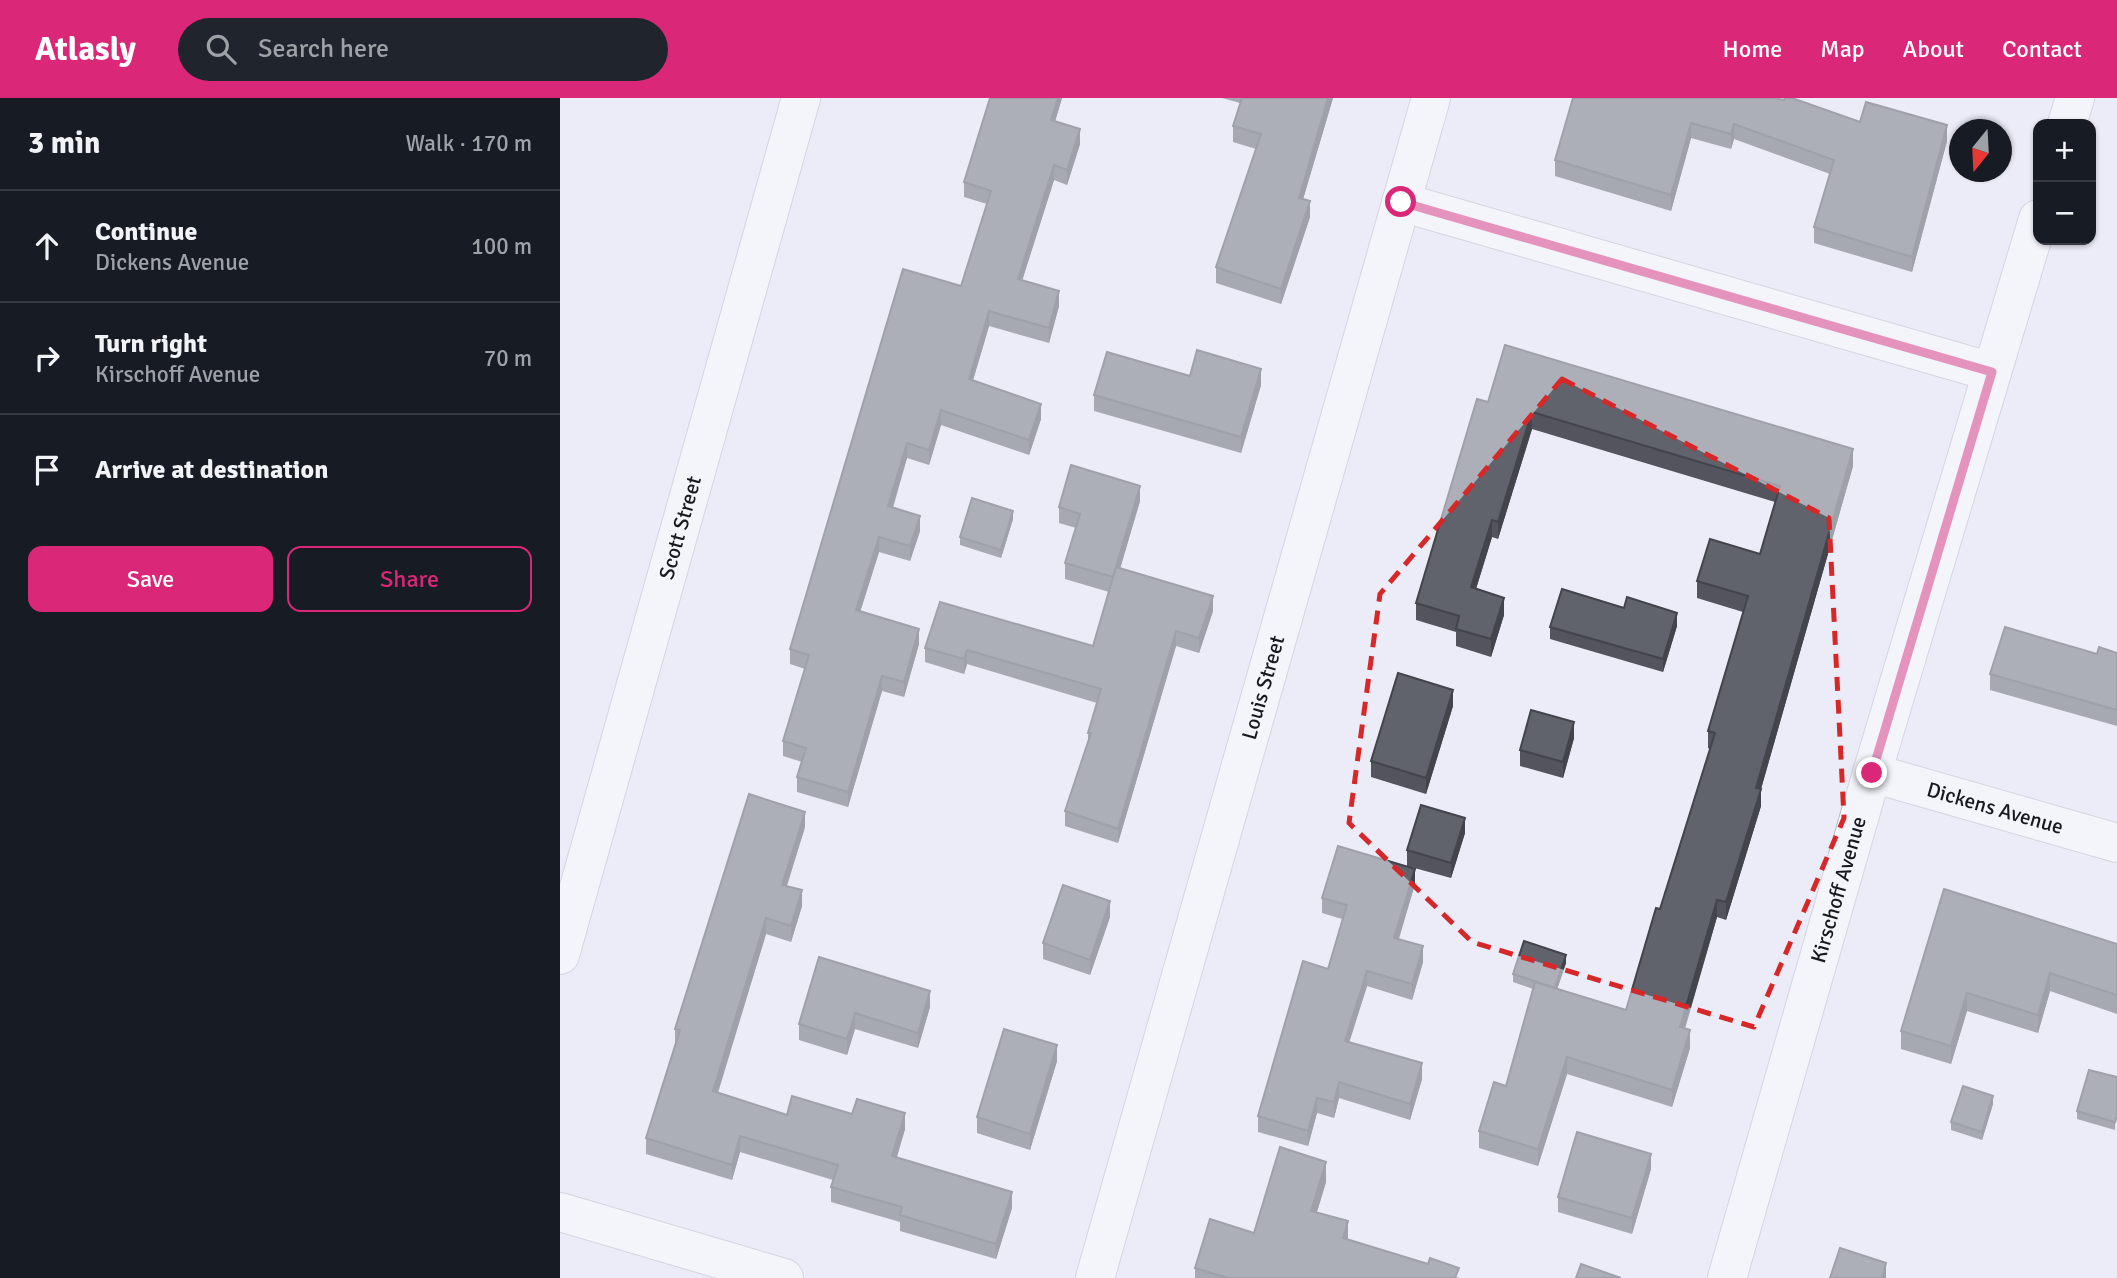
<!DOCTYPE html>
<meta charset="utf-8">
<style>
:root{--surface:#171b24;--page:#20242c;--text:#f1f3f6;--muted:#9ea1a6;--line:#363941;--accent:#db2777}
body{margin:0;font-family:Signika,sans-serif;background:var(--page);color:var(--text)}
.controls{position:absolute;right:21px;top:21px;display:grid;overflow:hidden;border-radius:14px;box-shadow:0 2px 5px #0004}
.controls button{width:63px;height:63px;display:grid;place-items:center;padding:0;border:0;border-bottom:2px solid var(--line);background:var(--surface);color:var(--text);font:35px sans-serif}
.compass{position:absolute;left:1389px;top:21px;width:63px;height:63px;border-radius:50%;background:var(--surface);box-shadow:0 2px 5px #0004;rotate:198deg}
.stop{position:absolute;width:21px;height:21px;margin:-16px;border:5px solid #db2777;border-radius:50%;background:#fff}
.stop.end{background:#db2777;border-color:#fff;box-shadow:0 2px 7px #0008}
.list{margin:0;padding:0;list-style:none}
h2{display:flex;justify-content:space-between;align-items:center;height:91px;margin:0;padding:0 28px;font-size:30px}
h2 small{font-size:23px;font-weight:400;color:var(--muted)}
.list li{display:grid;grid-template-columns:46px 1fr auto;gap:21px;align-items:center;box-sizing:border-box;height:112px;padding:0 28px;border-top:2px solid var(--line)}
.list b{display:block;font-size:26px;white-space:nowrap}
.list p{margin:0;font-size:23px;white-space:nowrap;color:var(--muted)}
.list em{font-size:23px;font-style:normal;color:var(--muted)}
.actions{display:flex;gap:14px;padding:21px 28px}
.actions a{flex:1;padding:16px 0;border:2px solid var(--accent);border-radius:14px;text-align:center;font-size:24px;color:var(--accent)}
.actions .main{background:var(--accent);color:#fff}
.icon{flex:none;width:38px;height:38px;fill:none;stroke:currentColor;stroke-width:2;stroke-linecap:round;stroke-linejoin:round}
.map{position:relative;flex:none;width:1557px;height:1180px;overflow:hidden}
header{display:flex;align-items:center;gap:42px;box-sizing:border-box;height:98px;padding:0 35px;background:var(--accent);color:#fff}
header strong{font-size:33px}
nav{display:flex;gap:38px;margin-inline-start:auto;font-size:24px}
.search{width:490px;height:63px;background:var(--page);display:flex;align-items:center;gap:18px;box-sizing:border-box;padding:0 24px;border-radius:38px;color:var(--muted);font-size:26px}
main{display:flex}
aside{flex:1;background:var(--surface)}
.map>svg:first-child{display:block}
</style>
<header>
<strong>Atlasly</strong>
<div class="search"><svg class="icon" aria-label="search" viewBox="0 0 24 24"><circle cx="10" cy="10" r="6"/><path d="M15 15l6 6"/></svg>Search here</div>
<nav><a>Home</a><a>Map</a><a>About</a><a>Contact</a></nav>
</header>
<main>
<aside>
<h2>3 min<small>Walk · 170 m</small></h2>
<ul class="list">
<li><svg class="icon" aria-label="ahead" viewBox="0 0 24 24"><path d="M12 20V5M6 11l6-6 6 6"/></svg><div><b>Continue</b><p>Dickens Avenue</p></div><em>100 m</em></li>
<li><svg class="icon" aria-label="right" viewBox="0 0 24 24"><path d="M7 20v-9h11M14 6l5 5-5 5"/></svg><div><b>Turn right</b><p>Kirschoff Avenue</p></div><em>70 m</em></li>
<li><svg class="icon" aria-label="arrive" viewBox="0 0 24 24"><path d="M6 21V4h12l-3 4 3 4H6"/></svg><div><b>Arrive at destination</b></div></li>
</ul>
<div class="actions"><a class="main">Save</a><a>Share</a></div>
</aside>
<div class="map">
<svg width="1557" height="1180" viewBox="0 0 1557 1180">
<rect width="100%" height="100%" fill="#ebecf8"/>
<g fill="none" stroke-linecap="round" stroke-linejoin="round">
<defs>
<g id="street">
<polyline points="1507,26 1515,0"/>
<polyline points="841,104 1432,274"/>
<path id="s1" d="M1312,675L1557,745"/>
<path id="s2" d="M0,857L241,0"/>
<polyline points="0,1114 224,1180"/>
<path id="s3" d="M535,1180L871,0"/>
<path id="s4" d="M1167,1180L1312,675L1478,121"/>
</g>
</defs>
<use href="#street" stroke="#b7b8c4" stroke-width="40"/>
<use href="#street" stroke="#fff" stroke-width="38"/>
</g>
<g fill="#53545d">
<polygon points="502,0 495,23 520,46 507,87 494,82 462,182 499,208 489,245 429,228 413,282 481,321 469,357 381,327 369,367 347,360 333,410 360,433 350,463 319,454 300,514 359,546 344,599 322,593 288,709 237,694 237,679 242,664 223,658 223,643 245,571 230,566 230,551 401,188 427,106 404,99 404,84"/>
<polygon points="662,0 773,0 743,101 750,119 721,206 656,185 656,169 696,51 673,44 673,28 680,5"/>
<polygon points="1013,0 1300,24 1387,43 1352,174 1254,145 1254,129 1270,76 1174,41 1171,51 1131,40 1111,113 995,78 995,62"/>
<polygon points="630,278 701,287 681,355 534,313 534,297"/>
<polygon points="928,304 1293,368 1201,691 1201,708 1166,822 1157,819 1125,931 1130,950 1112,1009 1007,976 978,1068 919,1050 919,1033 946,988 973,891 953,884 953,876 1006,865 997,891 1066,912 1100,811 1150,651 1148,650 1148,633 1183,514 1137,500 1137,483 1200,456 1215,404 972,331 938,441 932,439 916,491 944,517 931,559 896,548 896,534 856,522 856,505"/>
<polygon points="580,403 560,470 653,513 639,555 616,548 558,745 505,728 505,713 528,644 528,635 537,605 407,566 404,576 365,564 365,550 533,548 549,494 505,481 505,465 516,430 499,425 499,409"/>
<polygon points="453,421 441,460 400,447 400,439"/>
<polygon points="1117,528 1103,574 990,541 990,529"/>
<polygon points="1557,555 1557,628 1430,592 1430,576 1537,556"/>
<polygon points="893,608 866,696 811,679 811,663"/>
<polygon points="1014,640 1003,680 960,668 960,652"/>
<polygon points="245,729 227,788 242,808 231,844 206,836 158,995 227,1017 345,1031 337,1059 452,1110 436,1161 340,1133 340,1124 271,1104 271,1089 273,1082 180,1054 172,1082 86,1056 86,1040 115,946 115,931"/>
<polygon points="905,735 891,780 847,768 847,752"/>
<polygon points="855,786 839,841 863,864 852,902 807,888 789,944 862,981 850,1022 779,1000 774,1020 757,1015 748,1048 698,1034 698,1018 768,871 782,821 762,815 762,800"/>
<polygon points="1384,791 1557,846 1557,916 1490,893 1478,935 1407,913 1391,966 1341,951 1341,933"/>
<polygon points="550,819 530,877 483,861 483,845"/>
<polygon points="370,893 370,909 358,950 295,931 287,957 239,942 239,926"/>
<polygon points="497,963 470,1052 417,1035 417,1019"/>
<polygon points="1557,979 1555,1032 1517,1021 1517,1013"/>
<polygon points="1433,1006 1422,1042 1391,1032 1391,1024"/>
<polygon points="1091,1071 1072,1136 998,1114 998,1099"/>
<polygon points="766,1084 757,1114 788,1142 899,1180 635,1180 635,1170 694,1135"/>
</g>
<g fill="#43454c">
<polygon points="498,0 502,0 491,37 491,22"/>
<polygon points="768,0 773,0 739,115 739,100"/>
<polygon points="1131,25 1131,40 1111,113 1111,97"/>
<polygon points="1174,26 1174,41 1171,51 1171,36"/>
<polygon points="1387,27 1387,43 1352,174 1352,159"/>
<polygon points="520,31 520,46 507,87 507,72"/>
<polygon points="494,67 494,82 458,196 458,181"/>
<polygon points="750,103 750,119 721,206 721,191"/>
<polygon points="499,193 499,208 489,245 489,230"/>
<polygon points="429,213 429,228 409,296 409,281"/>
<polygon points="701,271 701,287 681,355 681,339"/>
<polygon points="481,306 481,321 469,357 469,342"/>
<polygon points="381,312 381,327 369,367 369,352"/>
<polygon points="972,314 972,331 938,441 938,424"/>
<polygon points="347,345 347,360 328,423 328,408"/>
<polygon points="1293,351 1293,368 1197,705 1201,691 1201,708 1166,822 1166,804 1196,690"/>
<polygon points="580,388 580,403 553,495 553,479"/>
<polygon points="453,413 453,421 441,460 441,452"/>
<polygon points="360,418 360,433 350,463 350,448"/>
<polygon points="932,422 932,439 911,507 911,489"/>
<polygon points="319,439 319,454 296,527 296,512"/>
<polygon points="653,498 653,513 639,555 639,540"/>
<polygon points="944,500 944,517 931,559 931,541"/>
<polygon points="1117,515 1117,528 1103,574 1103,561"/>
<polygon points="359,531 359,546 344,599 344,584"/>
<polygon points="616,533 616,548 558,745 558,731"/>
<polygon points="407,552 407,566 404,576 404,561"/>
<polygon points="322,578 322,593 288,709 288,694"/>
<polygon points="893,592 893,608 866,696 866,680"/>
<polygon points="1014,624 1014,640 1003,680 1003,664"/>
<polygon points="245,714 245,729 222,802 222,787"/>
<polygon points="905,720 905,735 891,780 891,765"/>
<polygon points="855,771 855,786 834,855 834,840"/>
<polygon points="242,792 242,808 231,844 231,828"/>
<polygon points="1157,802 1157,819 1120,946 1120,929"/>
<polygon points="550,803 550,819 530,877 530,862"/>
<polygon points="206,820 206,836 153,1009 153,993"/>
<polygon points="863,848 863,864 852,902 852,886"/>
<polygon points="1006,857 1006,865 995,898 995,890"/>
<polygon points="807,873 807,888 785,958 785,943"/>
<polygon points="1490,875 1490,893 1478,935 1478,917"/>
<polygon points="370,893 370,909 358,950 358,935"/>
<polygon points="1407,895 1407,913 1391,966 1391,948"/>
<polygon points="295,915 295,931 287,957 287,941"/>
<polygon points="1130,932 1130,950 1112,1009 1112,992"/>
<polygon points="497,947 497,963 470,1052 470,1036"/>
<polygon points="1007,959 1007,976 978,1068 978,1051"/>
<polygon points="862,965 862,981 850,1022 850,1006"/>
<polygon points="779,984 779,1000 774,1020 774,1004"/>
<polygon points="1433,998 1433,1006 1422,1042 1422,1034"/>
<polygon points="757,1000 757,1015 748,1048 748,1033"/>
<polygon points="345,1015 345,1031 332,1074 332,1058"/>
<polygon points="180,1038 180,1054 172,1082 172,1067"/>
<polygon points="1091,1056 1091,1071 1072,1136 1072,1120"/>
<polygon points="766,1064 766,1084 751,1133 751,1113"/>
<polygon points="452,1094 452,1110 436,1161 436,1146"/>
<polygon points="788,1123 788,1143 783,1140"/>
<polygon points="1326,1165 1326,1180 1322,1180"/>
</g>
<g fill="#60626c" stroke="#43454c" stroke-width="2">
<polygon points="430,0 498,0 491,22 520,31 507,72 494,67 458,181 499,193 489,230 429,213 409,281 481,306 469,342 381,312 369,352 347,345 328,408 360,418 350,448 319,439 296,512 359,531 344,584 322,578 288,694 237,679 246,650 223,643 249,557 230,551 343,171 401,188 431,93 404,84"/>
<polygon points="682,0 768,0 739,100 750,103 721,191 656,169 701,36 673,28"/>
<polygon points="1013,0 1215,0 1224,2 1225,0 1232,0 1300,24 1306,4 1387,27 1352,159 1254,129 1274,62 1174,26 1171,36 1131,25 1111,97 995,62"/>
<polygon points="945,247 1293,351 1196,690 1201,691 1166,804 1157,802 1120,929 1130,932 1112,992 1007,959 978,1051 919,1033 934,984 946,988 975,884 1066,912 1096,810 1100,811 1155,635 1148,633 1188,498 1137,483 1150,441 1200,456 1220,388 972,314 938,424 932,422 911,489 944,500 931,541 896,531 899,518 856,505 917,301 928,304"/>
<polygon points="637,252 701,271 681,339 534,297 547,254 630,278"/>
<polygon points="511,367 580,388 553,479 505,465 520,416 499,409"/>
<polygon points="412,400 453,413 441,452 400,439"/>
<polygon points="556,469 653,498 639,540 616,533 558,731 505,713 531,635 528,635 541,591 407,552 404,561 365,550 380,504 533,548"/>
<polygon points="1002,491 1064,510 1067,499 1117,515 1103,561 990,529"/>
<polygon points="1445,529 1537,556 1539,549 1557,555 1557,612 1430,576"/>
<polygon points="838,575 893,592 866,680 811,663"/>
<polygon points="971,612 1014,624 1003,664 960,652"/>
<polygon points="189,696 245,714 222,787 242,792 231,828 206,820 153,993 227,1017 232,998 292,1016 297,1001 345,1015 332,1058 452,1094 436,1146 340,1117 342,1109 271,1089 278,1067 180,1038 172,1067 86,1040 120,932 115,931"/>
<polygon points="861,707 905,720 891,765 847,752"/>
<polygon points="778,748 855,771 834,840 863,848 852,886 807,873 785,943 862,965 850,1006 779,984 774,1004 757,1000 748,1033 698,1018 743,863 768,871 787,807 762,800"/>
<polygon points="503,787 550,803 530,862 483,845"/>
<polygon points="1384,791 1557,846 1557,897 1490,875 1478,917 1407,895 1391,948 1341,933"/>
<polygon points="964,843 1006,857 995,890 953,876"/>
<polygon points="259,859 370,893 358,935 295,915 287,941 239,926"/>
<polygon points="444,931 497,947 470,1036 417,1019"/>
<polygon points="1529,972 1557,979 1557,1018 1555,1024 1517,1013"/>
<polygon points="1403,988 1433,998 1422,1034 1391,1024"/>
<polygon points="1017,1034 1091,1056 1072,1120 998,1099"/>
<polygon points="720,1049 766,1064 751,1113 788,1123 783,1140 868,1166 870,1160 899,1170 895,1180 668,1180 635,1170 650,1121 694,1135"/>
<polygon points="1280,1150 1326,1165 1322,1180 1270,1180"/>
<polygon points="1021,1166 1061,1180 1016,1180"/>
</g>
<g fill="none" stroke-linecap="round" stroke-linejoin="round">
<polyline stroke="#db2777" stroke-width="9" points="841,104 1432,274 1312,675"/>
</g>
<path d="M0 0H1557V1180H0ZM1002,281L1269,420L1284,720L1194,929L912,844L789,725L820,496Z" fill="#ebecf8" fill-opacity=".55" fill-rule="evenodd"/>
<path fill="none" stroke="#d62828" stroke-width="5" stroke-dasharray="14 9" stroke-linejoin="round" d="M1002,281L1269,420L1284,720L1194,929L912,844L789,725L820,496Z"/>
<g text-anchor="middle" stroke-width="7" stroke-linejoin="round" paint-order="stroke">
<g font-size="21" fill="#18191d" stroke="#fff">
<text dy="7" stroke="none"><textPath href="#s2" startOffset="444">Scott Street</textPath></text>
<text dy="7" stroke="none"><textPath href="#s3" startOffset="614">Louis Street</textPath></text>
<text dy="7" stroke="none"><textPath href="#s1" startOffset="128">Dickens Avenue</textPath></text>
<text dy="7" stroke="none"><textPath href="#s4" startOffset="404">Kirschoff Avenue</textPath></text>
</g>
</g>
</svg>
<div class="controls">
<button>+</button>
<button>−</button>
</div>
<svg class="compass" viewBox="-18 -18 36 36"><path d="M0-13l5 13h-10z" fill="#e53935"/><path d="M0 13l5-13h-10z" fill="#9ea1a6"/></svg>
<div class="stop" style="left:841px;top:104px"></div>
<div class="stop end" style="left:1312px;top:675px"></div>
</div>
</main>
